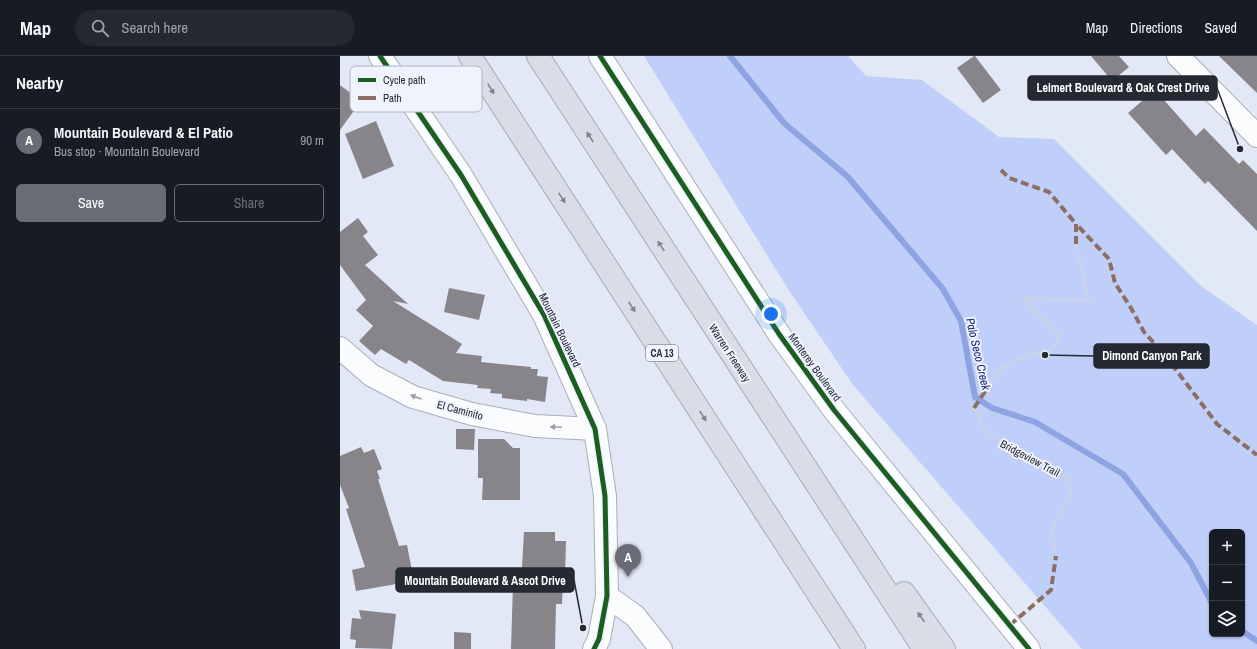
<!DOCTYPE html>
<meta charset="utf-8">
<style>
:root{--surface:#171b24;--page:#242831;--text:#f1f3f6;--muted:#9ea1a6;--line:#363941;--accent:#686c77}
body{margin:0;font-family:"Archivo Narrow",sans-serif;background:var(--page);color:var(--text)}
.controls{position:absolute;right:12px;bottom:12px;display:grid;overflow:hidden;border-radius:6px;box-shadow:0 1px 3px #0004}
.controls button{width:36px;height:36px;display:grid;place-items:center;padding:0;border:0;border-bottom:1px solid var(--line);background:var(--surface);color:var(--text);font:20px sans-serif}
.you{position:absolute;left:431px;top:258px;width:14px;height:14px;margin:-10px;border:3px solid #fff;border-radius:50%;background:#1a73e8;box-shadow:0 0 0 6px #1a73e833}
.badge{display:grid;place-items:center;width:26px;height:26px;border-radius:50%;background:var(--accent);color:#fff;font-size:13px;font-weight:700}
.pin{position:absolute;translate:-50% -33px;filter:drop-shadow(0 1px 2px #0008)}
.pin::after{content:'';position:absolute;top:21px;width:14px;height:12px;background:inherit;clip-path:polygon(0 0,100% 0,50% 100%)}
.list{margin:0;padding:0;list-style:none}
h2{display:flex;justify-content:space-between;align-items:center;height:52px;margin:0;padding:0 16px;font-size:17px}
h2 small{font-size:13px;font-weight:400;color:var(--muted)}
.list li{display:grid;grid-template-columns:26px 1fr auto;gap:12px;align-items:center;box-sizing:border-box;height:64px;padding:0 16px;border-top:1px solid var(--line)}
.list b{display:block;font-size:15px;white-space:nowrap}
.list p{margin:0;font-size:13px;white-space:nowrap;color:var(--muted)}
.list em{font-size:13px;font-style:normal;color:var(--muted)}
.actions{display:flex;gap:8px;padding:12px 16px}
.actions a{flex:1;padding:9px 0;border:1px solid var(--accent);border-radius:6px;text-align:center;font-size:14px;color:var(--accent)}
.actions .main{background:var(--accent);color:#fff}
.icon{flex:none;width:22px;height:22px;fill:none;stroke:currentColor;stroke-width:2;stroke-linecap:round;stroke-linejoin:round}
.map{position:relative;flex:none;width:917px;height:593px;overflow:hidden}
header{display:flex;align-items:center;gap:24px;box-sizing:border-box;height:56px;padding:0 20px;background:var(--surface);border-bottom:1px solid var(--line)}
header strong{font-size:19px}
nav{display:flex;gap:22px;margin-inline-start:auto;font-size:14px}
.search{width:280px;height:36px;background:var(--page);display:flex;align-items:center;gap:10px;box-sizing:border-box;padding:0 14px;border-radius:22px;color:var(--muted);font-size:15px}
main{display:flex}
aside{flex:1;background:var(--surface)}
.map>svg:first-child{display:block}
</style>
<header>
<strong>Map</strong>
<div class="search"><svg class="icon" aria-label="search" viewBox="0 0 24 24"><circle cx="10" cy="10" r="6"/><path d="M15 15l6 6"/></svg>Search here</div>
<nav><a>Map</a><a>Directions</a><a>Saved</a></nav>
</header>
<main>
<aside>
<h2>Nearby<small></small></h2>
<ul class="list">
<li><span class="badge">A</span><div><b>Mountain Boulevard &amp; El Patio</b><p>Bus stop · Mountain Boulevard</p></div><em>90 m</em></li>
</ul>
<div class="actions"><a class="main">Save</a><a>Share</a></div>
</aside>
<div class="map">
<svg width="917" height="593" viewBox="0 0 917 593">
<rect width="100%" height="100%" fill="#e3e8f7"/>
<path fill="#bfcffa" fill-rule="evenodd" d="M304,0H508L526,20L582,24L659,81L714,83L861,230L917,269V593H742L513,329L448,233ZM872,476H902V578H872Z"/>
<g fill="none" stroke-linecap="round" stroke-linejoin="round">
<g stroke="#8ea3e1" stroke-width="6">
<polyline points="390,0 444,67 508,121 603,233 621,265 635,341 652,352 695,366 783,418 851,507 872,547"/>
<polyline points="902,575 917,585"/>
</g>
</g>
<g fill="#878589">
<polygon points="634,0 635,0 661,34 643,47 617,12"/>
<polygon points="751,0 779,0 789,11 772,25"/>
<polygon points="879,0 917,0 917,37"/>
<polygon points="0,29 21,45 0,74"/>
<polygon points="815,34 856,80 864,72 899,108 903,104 917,118 917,175 868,125 865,128 832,93 826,99 788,57"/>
<polygon points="36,65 54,110 23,123 5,78"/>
<polygon points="18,162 28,176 23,180 38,199 25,209 68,248 53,245 122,288 116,297 142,300 141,306 191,311 191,313 198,313 197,320 208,321 205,346 187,343 187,345 162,342 162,338 150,337 151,333 137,332 138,329 103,325 69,304 66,308 41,293 35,299 19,285 33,270 16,254 26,244 0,209 0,176"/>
<polygon points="109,232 145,239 139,264 104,256"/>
<polygon points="116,373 135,373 134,394 116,393"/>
<polygon points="138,383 164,383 173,392 180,392 180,444 142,444 143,422 138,422"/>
<polygon points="21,391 24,397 34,393 42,413 37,415 40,423 38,423 59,490 67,489 74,525 16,535 12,514 25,511 6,453 9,452 0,429 0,400"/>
<polygon points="184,476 215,476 215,485 226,485 225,523 223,523 222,548 216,548 215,593 171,593 173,528 181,528"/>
<polygon points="19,554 56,558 52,593 15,592 16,584 10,583 12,562 21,563"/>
<polygon points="114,576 131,577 131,593 114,593"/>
</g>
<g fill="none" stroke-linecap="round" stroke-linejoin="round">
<defs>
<g id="minor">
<polyline points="40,0 121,119 204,259 255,373 265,440 267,540 259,583 254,593"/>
<polyline points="260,0 439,278 494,354 689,593"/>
<polyline points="838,0 917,80"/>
<polyline points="0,292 31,319 73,341 132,358 195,370 255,373"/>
<polyline points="267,540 295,560 321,593"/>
</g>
<g id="highway">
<polyline points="130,0 172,65 514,593"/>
<polyline points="198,0 584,593"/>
<polyline points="564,537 604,593"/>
</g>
</defs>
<use href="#minor" stroke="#aaaeb9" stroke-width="24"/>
<use href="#highway" stroke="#a6abba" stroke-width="24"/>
<g stroke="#d3d4d9" stroke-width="2.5" stroke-dasharray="4 2" stroke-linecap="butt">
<polyline points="646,334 659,314 680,302 715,292 719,279 683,242 749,245 736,188"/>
<polyline points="634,352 648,379 680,398 715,414 729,424 730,440 711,474 716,500"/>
</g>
<use href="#minor" stroke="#fbfcfe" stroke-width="22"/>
<use href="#highway" stroke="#d9dde6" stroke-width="22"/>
<g stroke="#8d6e63" stroke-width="4" stroke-dasharray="8 4" stroke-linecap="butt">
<polyline points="661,114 669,122 709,136 736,168"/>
<polyline points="736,188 736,168 769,203 775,227 791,252 804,276 824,298 877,368 917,399"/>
<polyline points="634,352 646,334"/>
<polyline points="670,569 711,534 716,500"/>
</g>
<defs>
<g id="cycleway">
<polyline points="40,0 121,119 204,259 255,373 265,440 267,540 259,583 254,593"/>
<polyline points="260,0 439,278 494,354 689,593"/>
</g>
</defs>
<use href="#cycleway" stroke="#eef3fd" stroke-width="8"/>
<use href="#cycleway" stroke="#1b5e20" stroke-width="5"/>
</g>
<defs><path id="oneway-solid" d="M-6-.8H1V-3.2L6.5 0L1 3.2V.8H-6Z"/></defs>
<g fill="#7f838c">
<use href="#oneway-solid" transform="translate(151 33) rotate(58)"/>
<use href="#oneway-solid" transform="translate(250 81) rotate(-123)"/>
<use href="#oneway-solid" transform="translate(222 142) rotate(57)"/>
<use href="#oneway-solid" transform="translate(321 190) rotate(-123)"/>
<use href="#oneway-solid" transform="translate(292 251) rotate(57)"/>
<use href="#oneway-solid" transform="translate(363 360) rotate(57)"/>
<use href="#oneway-solid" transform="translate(581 561) rotate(-125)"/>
</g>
<g fill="#9b9da2">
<use href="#oneway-solid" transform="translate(76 341) rotate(-160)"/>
<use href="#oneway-solid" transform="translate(216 371) rotate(-177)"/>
</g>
<g text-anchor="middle" stroke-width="4" stroke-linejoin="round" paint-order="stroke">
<rect fill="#eef3fd" stroke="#61666f" stroke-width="1" x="306" y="289" width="32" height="16" rx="3"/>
<g font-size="10" font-weight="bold" fill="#252932">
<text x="322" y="301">CA 13</text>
</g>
<g font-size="11" fill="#252932" stroke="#eef3fd">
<text transform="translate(220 274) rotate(64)" y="4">Mountain Boulevard</text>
<text transform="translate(390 297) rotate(57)" y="4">Warren Freeway</text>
<text transform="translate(475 311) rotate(54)" y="4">Monterey Boulevard</text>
<text transform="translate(120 354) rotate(15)" y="4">El Caminito</text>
<text transform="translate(690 402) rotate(28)" y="4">Bridgeview Trail</text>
</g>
<g font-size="12" font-style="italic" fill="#162584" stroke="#eef3fd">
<text transform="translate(638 298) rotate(77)" y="4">Palo Seco Creek</text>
</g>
</g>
<rect x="10" y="10" width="132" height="46" rx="6" fill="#eef3fd" stroke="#b2b6c0" stroke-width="1"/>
<rect x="18" y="22" width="18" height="4" fill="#1b5e20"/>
<rect x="18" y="40" width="18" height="4" fill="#8d6e63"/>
<g font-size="11" fill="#252932">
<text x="43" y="28">Cycle path</text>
<text x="43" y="46">Path</text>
</g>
<path fill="none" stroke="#252932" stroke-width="1.5" d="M900 93L877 32M705 299L754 300M243 572L234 524"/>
<g fill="#252932" stroke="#eef3fd" stroke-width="1.5">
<circle cx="900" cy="93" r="4"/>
<circle cx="705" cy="299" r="4"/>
<circle cx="243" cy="572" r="4"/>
</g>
<g fill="#252932" stroke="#252932" stroke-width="1.5">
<rect x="688" y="20" width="189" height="24" rx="4"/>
<rect x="754" y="288" width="115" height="24" rx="4"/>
<rect x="56" y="512" width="178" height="24" rx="4"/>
</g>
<g font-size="12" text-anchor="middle" font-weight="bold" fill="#fff">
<text x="783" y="36">Leimert Boulevard &amp; Oak Crest Drive</text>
<text x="812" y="304">Dimond Canyon Park</text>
<text x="145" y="529">Mountain Boulevard &amp; Ascot Drive</text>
</g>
</svg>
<div class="controls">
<button>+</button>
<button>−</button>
<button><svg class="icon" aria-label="layers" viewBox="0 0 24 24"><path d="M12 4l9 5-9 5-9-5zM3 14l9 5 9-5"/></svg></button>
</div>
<div class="you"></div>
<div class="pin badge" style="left:288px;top:521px">A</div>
</div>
</main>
